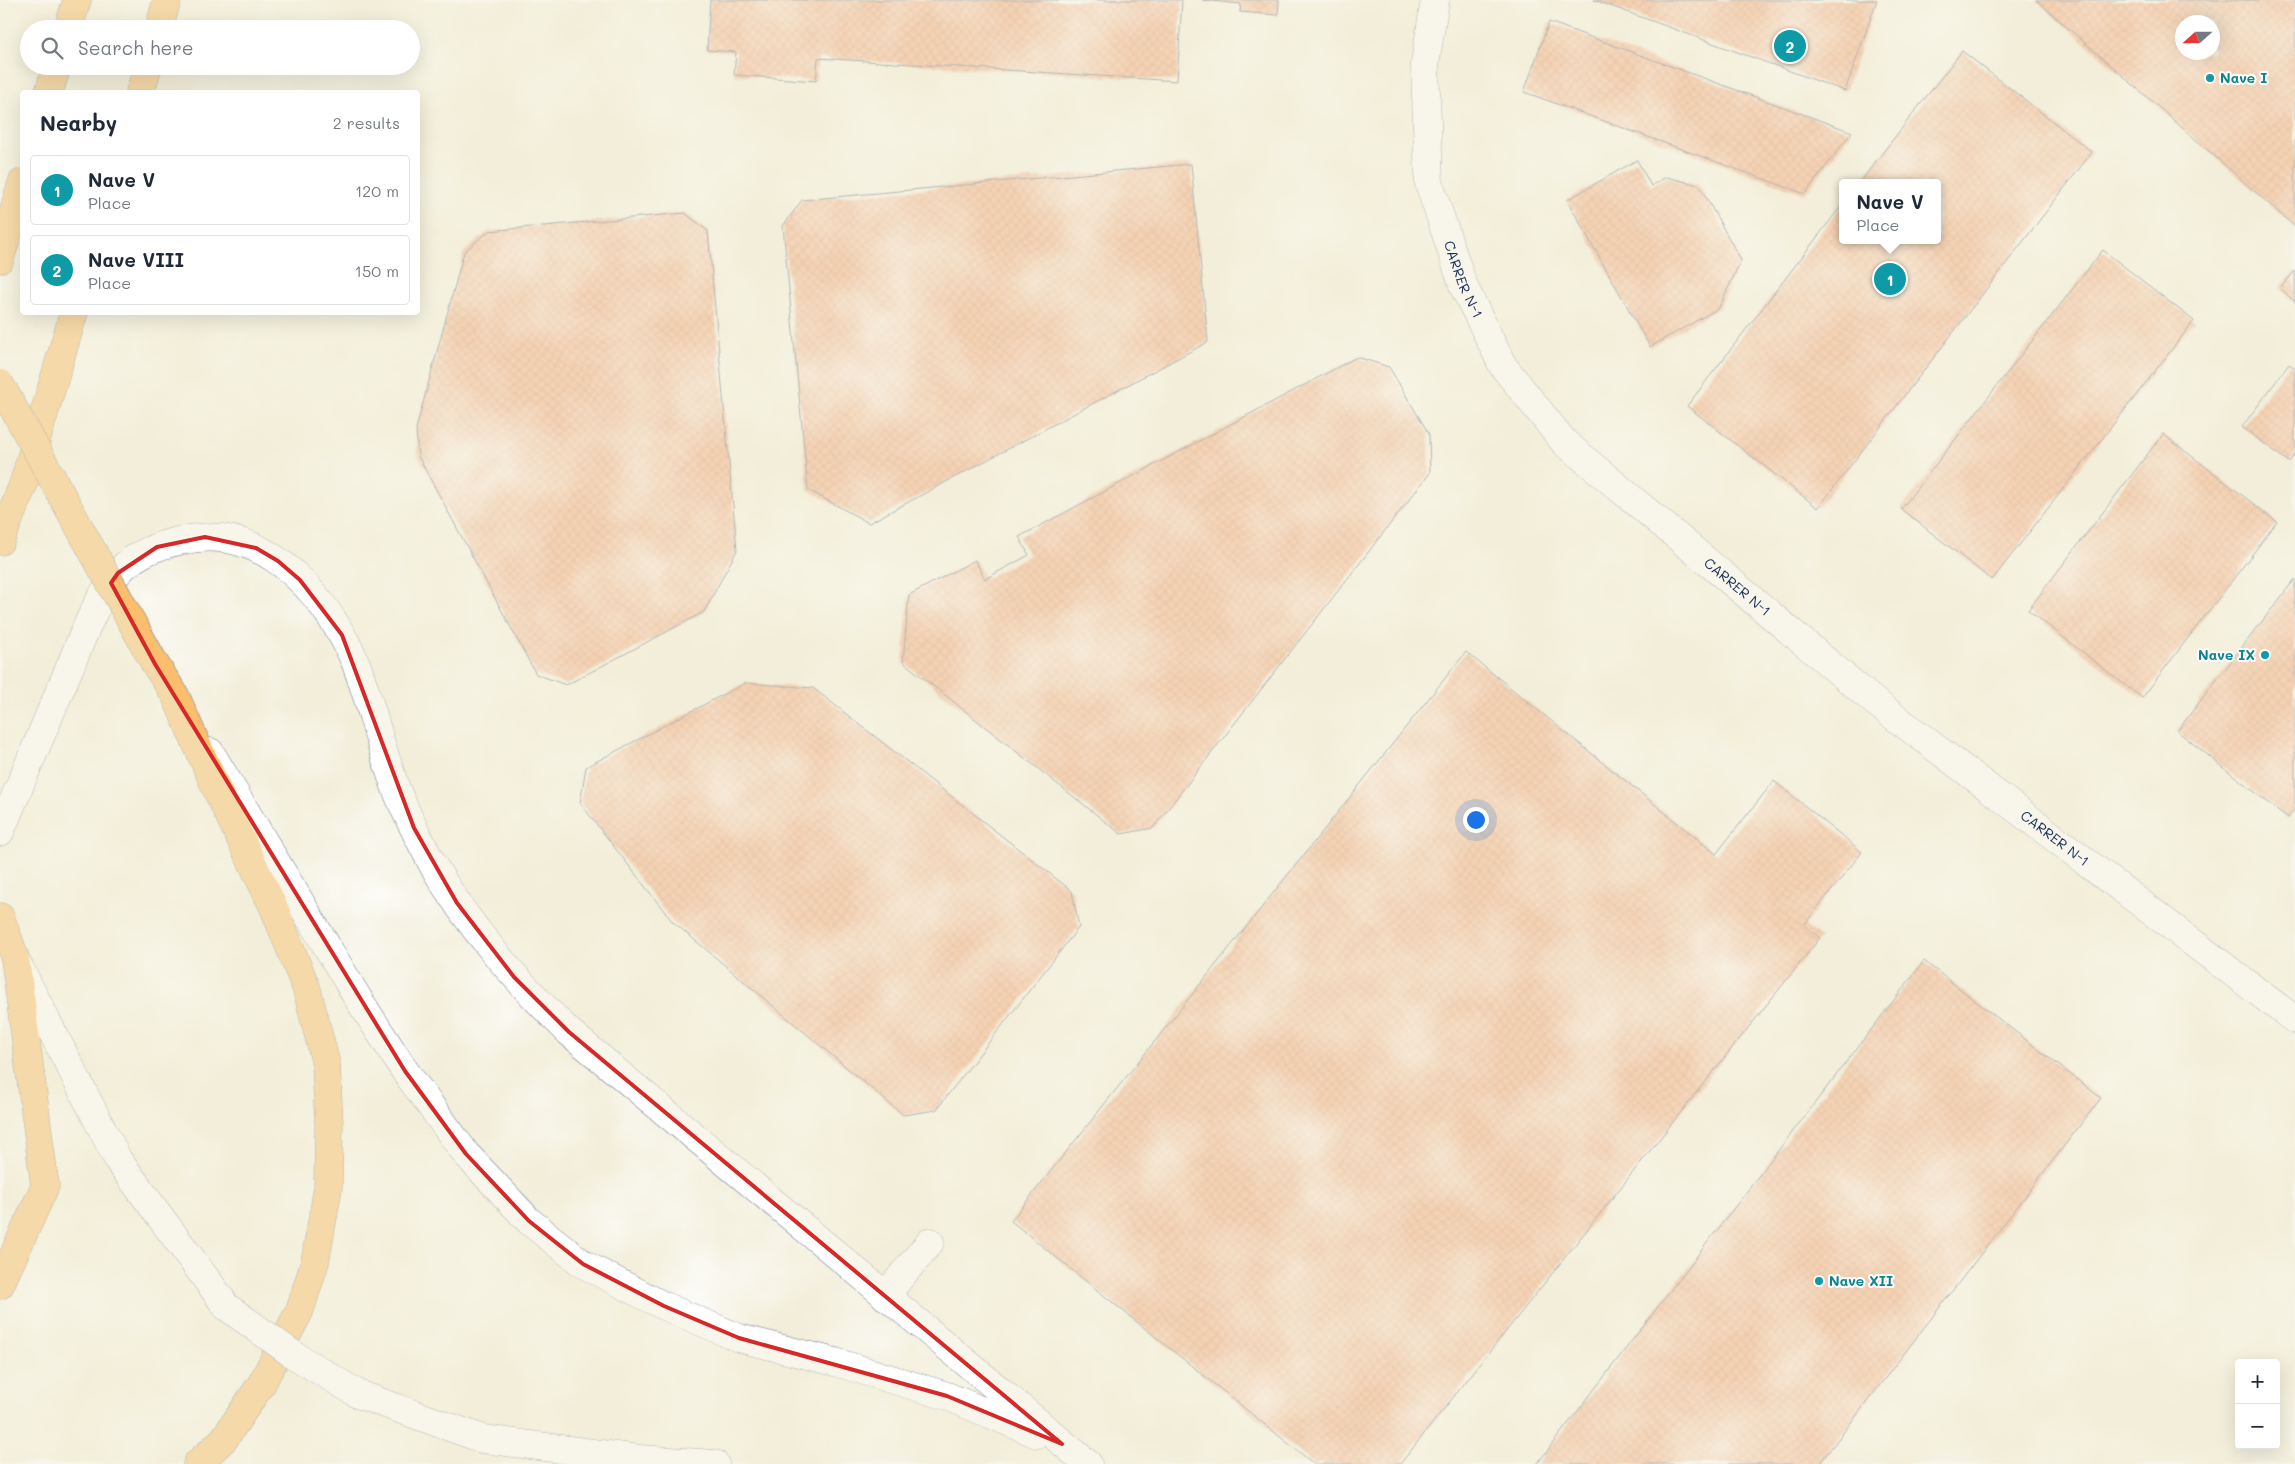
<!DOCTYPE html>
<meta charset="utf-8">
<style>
:root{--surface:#fff;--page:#f6f6f7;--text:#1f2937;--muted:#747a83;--line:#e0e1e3;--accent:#7c3aed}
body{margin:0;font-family:Mali,sans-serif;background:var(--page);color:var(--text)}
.controls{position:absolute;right:15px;bottom:15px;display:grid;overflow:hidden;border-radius:5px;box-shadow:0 5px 20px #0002}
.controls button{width:45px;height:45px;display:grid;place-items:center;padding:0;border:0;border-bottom:1px solid var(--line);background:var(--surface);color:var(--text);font:25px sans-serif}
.compass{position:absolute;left:2175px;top:15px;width:45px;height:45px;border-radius:50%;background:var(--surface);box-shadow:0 5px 20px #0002;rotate:249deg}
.you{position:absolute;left:1475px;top:819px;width:18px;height:18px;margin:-12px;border:4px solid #fff;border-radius:50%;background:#1a73e8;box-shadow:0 0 0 8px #1a73e833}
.badge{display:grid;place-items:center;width:32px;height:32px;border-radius:50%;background:var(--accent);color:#fff;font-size:16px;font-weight:700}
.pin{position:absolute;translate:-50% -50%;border:2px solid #fff;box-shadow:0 1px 5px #0006}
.popup{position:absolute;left:1839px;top:179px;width:102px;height:65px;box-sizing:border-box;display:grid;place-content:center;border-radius:5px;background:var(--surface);filter:drop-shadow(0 1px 4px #0005);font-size:16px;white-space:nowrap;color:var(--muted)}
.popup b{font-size:19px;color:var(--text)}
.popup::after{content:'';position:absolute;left:50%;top:100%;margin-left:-10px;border:10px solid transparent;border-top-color:var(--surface)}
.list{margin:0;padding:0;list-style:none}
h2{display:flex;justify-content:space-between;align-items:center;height:65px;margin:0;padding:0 20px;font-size:21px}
h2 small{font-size:16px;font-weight:400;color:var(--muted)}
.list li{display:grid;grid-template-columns:32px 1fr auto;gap:15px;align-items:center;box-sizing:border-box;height:70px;margin:0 10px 10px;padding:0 10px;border:1px solid var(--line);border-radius:5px}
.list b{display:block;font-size:19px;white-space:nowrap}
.list p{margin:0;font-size:16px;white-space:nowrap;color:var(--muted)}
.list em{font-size:16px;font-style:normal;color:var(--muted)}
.icon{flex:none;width:28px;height:28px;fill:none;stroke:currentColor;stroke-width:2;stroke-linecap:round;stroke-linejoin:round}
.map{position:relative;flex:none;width:2295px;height:1464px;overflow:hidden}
.search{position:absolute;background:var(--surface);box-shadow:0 5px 20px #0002;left:20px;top:20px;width:400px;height:55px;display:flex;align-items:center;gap:12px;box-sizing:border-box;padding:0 18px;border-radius:28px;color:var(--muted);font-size:19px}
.panel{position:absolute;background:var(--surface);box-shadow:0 5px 20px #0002;left:20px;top:90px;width:400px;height:225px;border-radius:5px}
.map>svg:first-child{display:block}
</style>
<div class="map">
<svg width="2295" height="1464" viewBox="0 0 2295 1464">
<defs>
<pattern id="building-cross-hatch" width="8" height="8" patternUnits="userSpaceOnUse" patternTransform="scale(1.25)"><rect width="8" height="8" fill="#f9af84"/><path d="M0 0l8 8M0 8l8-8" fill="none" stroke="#d59774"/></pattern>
</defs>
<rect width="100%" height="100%" fill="#fff"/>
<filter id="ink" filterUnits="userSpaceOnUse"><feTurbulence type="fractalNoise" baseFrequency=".02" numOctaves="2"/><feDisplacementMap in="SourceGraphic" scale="10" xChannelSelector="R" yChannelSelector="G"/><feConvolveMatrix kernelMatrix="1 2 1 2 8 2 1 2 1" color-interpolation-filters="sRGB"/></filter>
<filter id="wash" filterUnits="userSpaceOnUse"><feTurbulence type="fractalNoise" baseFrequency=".0096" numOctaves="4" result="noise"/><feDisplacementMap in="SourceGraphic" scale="20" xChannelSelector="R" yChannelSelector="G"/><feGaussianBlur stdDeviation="1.12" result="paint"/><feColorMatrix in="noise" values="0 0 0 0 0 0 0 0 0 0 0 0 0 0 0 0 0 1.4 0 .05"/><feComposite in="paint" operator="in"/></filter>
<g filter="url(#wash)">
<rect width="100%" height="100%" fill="#f2eed9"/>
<g id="blocks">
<g fill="url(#building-cross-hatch)" fill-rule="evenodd">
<polygon points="710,0 1182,0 1177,81 818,58 816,81 734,75 736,52 707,50"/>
<polygon points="1202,0 1279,0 1278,15 1240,12 1241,4"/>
<polygon points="1594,0 1877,0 1845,91"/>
<path d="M2036,0H2295V227L2234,173ZM2182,22H2212V52H2182Z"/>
<polygon points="1549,22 1852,132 1805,194 1524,92"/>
<polygon points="1962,51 2092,152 1818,508 1687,406 1842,205 1842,240 1938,240 1938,183 1859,183"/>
<polygon points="1637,160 1651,186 1666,177 1699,185 1741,260 1719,308 1650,347 1567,200"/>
<polygon points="1191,164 1208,342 869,523 808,490 783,226 802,200"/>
<polygon points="685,213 708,231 737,550 704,612 566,685 536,674 418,456 416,429 464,252 489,231"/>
<polygon points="2103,250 2194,321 1992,580 1901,509"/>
<polygon points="2295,271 2295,302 2280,288"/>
<polygon points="1357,357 1389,367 1429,434 1430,473 1153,828 1121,834 903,662 909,595 975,560 985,579 1029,555 1019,537"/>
<polygon points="2289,364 2295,368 2295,454 2289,462 2242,427"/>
<polygon points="2163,434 2277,522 2142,698 2028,610"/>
<polygon points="2295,579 2295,808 2288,818 2177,731"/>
<polygon points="1466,652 1716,854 1774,781 1862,852 1804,925 1820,938 1400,1464 1314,1464 1011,1221"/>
<polygon points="745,683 813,688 1072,891 1079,927 936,1110 903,1115 672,921 580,803 586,767"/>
<polygon points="1924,961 2101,1098 1819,1464 1537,1464"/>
</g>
</g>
</g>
<g filter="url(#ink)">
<use href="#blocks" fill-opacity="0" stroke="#667289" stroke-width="1"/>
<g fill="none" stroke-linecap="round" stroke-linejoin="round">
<defs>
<g id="minor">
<path id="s1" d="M1435,0L1425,64L1429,183L1463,285L1503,366L1564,442L1875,702L2295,1020"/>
<polyline points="210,752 359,1000 405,1071 466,1154 529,1221 583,1264 664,1306 739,1338 835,1362 947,1396 1037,1434"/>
<path d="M0,832C22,780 44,728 66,676C81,642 93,605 116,575C135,551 169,541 198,538C272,530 331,603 356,664C372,706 381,750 397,791C407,816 420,841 433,865C469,928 517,981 569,1032L1088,1464"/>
<polyline points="16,961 118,1160 227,1307"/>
<polyline points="885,1296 930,1242"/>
<polyline points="358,1394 483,1439 639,1459 715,1464"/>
</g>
<g id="highway">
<polyline points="68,29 77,0"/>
<polyline points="159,29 167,0"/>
<polyline points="49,92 57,66"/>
<polyline points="140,92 148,66"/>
<polyline points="0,259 22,183"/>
<polyline points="0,541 23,485 74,312"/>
<polyline points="155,664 175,695 216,788 274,908 307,990 326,1064 329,1124 328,1188 315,1262 300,1310 262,1383 224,1439 197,1464"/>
<polyline points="0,917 15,958 45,1186 0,1285"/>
</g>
</defs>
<use href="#minor" stroke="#667289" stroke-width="29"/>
<use href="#highway" stroke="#667289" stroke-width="29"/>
<use href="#minor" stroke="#fff" stroke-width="28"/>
<use href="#highway" stroke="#fabe6d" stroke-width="28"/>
<defs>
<polyline id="minor-bridge" points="227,1307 291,1353 358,1394"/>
<polyline id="highway-bridge" points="0,384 155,664"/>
</defs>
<use href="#minor-bridge" stroke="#667289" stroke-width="29" stroke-linecap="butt"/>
<use href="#highway-bridge" stroke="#667289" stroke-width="29" stroke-linecap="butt"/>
<use href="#minor-bridge" stroke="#fff" stroke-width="28"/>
<use href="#highway-bridge" stroke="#fabe6d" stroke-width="28"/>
</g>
</g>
<path d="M0 0H2295V1464H0ZM205,537L256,548L278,561L300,580L342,635L414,828L457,903L514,977L569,1032L1062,1444L947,1396L739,1338L664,1306L583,1264L529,1221L466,1154L405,1071L155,664L111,583L118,573L157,547Z" fill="#f2eed9" fill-opacity=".55" fill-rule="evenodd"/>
<path fill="none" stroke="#d62828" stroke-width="4" stroke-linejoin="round" d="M205,537L256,548L278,561L300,580L342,635L414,828L457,903L514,977L569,1032L1062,1444L947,1396L739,1338L664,1306L583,1264L529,1221L466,1154L405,1071L155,664L111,583L118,573L157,547Z"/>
<g fill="#0f9aa8" stroke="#fff" stroke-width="2">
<circle cx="2210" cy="78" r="5"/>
<circle cx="2265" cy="655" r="5"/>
<circle cx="1819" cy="1281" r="5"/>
</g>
<g text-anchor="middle" stroke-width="4" stroke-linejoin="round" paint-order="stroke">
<g font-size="14" font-weight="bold" fill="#0d838f" stroke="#fff" text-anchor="start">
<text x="2220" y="83">Nave I</text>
<text x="2255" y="660" text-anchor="end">Nave IX</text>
<text x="1829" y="1286">Nave XII</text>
</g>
<g font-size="14" fill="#1b2f5e" stroke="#fff">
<text dy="5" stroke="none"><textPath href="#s1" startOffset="286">CARRER N-1</textPath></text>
<text dy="5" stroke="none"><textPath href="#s1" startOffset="705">CARRER N-1</textPath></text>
<text dy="5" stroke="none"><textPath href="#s1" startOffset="1110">CARRER N-1</textPath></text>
</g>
</g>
</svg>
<div class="controls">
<button>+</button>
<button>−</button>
</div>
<svg class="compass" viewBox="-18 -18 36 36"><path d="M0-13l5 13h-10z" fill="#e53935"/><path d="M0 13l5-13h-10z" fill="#747a83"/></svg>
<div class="you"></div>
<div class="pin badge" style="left:1890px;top:279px;background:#0f9aa8">1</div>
<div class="popup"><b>Nave V</b>Place</div>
<div class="pin badge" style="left:1790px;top:46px;background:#0f9aa8">2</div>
<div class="search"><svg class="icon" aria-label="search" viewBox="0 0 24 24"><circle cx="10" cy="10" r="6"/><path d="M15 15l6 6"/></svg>Search here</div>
<section class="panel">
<h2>Nearby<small>2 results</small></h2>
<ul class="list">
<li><span class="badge" style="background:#0f9aa8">1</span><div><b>Nave V</b><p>Place</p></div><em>120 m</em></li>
<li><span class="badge" style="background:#0f9aa8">2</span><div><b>Nave VIII</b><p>Place</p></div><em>150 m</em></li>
</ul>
</section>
</div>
